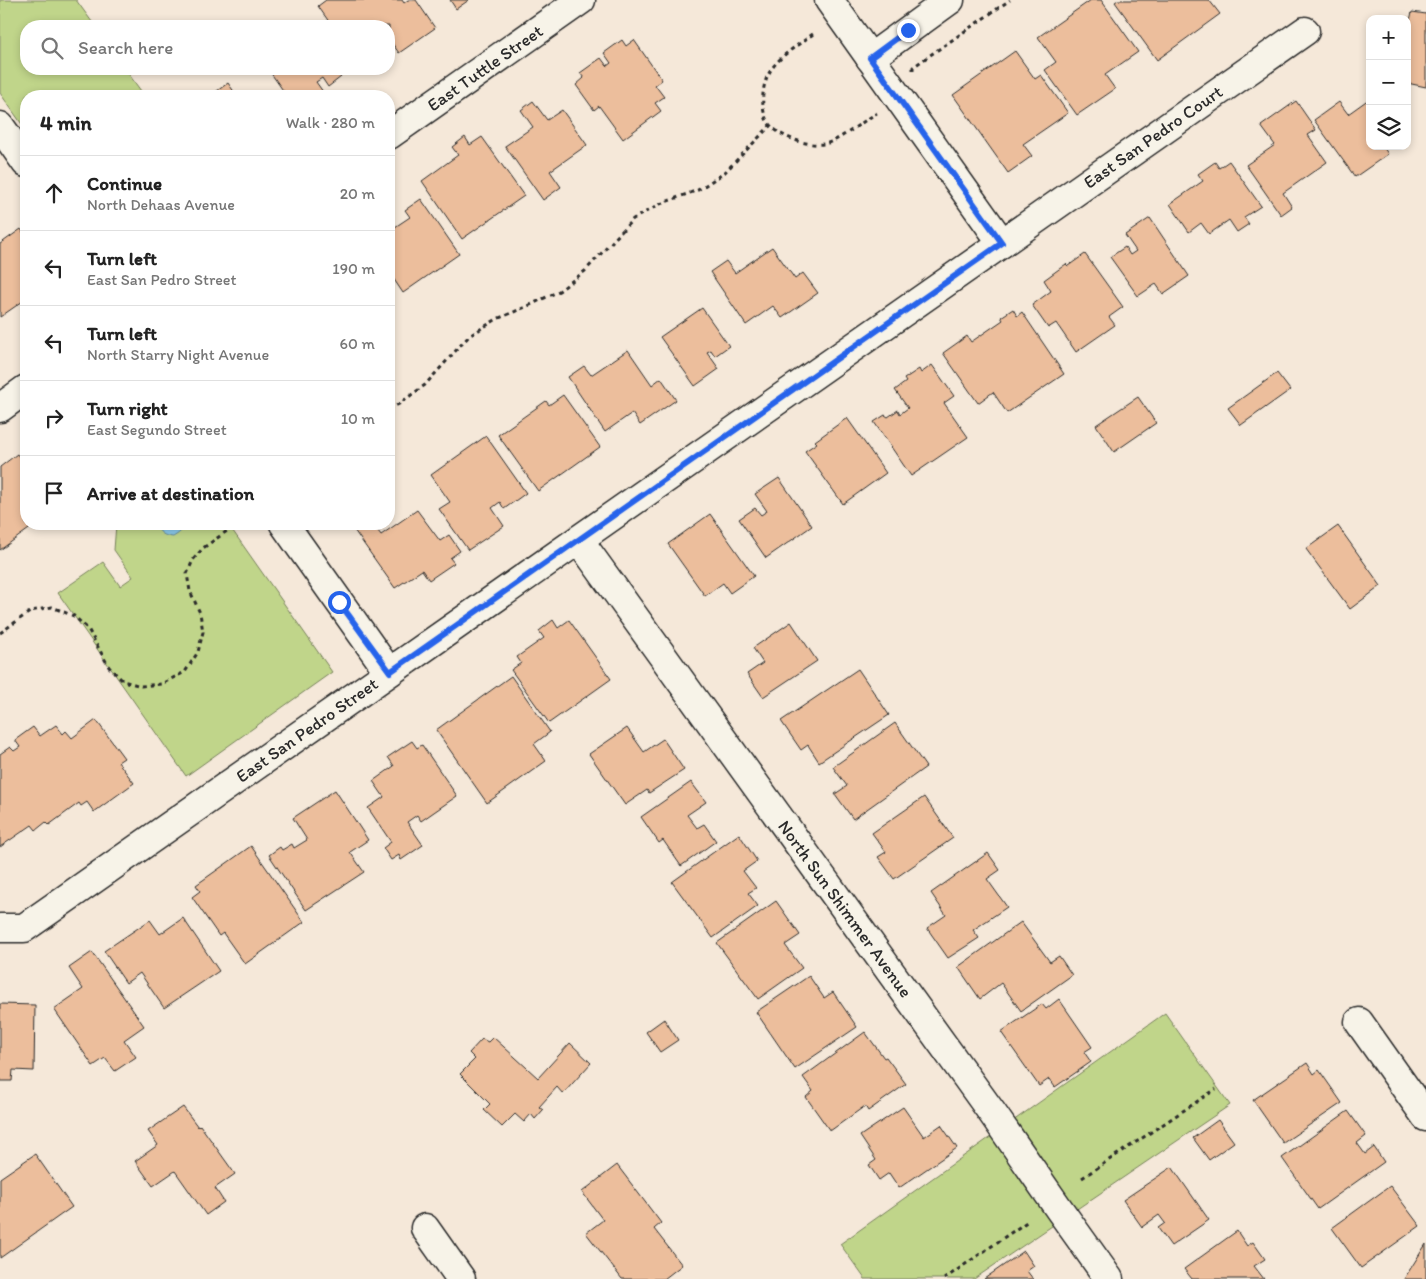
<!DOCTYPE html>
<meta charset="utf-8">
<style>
:root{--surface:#fff;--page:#f6f6f6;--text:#222;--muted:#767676;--line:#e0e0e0}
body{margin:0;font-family:Itim,sans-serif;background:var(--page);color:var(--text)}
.controls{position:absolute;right:15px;top:15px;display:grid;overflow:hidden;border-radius:10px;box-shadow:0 2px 8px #0003}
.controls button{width:45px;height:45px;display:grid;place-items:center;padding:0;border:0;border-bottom:1px solid var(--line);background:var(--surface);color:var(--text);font:25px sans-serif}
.stop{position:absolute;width:15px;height:15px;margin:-11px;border:4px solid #2563eb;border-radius:50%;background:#fff}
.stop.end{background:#2563eb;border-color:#fff;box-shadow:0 1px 5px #0008}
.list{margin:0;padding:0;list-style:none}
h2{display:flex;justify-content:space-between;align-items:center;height:65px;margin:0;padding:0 20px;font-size:21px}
h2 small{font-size:16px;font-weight:400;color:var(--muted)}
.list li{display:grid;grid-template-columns:32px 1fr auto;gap:15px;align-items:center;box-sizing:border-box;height:75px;padding:0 20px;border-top:1px solid var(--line)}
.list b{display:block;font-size:19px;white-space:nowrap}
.list p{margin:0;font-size:16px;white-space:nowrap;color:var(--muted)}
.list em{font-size:16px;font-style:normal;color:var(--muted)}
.icon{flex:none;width:28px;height:28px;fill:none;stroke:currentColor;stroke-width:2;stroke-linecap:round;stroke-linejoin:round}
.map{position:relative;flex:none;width:1426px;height:1279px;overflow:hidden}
.search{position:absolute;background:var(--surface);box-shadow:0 2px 8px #0003;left:20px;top:20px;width:375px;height:55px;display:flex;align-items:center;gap:12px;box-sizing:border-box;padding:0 18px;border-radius:20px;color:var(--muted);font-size:19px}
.panel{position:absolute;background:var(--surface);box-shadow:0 2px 8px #0003;left:20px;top:90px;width:375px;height:440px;border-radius:20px}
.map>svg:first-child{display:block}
</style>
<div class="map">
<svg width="1426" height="1279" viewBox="0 0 1426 1279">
<rect width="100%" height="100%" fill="#f5e8d9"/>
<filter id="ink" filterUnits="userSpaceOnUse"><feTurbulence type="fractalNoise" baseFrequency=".02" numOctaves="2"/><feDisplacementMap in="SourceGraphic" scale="10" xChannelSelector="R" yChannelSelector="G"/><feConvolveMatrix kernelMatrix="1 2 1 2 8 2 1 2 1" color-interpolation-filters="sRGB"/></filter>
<g filter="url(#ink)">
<g fill="#c0d58a" stroke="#76805a">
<polygon points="0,0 76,0 95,26 26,26 26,69 125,69 141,91 134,96 26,96 26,130 0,93"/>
<polygon points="116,524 228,524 332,672 186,776 58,593 103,562 120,586 133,577 114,550"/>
<polygon points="1165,1013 1230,1105 974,1279 865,1279 840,1244"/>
</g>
<path fill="#8ccbed" stroke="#658b9f" d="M157,524H185C184,530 178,534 173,537C164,536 158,533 157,524Z"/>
<g fill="#ecbe9c" stroke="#2b2b2b">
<polygon points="326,0 402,0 404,3 408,0 416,0 435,28 399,53 389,39 389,26 332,26 318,6"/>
<polygon points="450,0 469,0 456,9"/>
<polygon points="1091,0 1101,0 1138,52 1105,75 1115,89 1077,115 1045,70 1056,62 1038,37"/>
<polygon points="1118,0 1209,0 1220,14 1157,60 1115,2"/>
<polygon points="1412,12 1426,14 1426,87 1407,83 1407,33"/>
<polygon points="622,40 626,46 634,40 662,80 655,85 664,97 655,103 661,111 623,139 599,106 594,110 576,85 584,78 580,73 601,58 607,66 611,63 604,53"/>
<polygon points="1015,51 1035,79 1041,75 1068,113 1023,144 1032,156 1008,173 953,95"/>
<polygon points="268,69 336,69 341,77 328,87 322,78 316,82 326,96 287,96"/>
<polygon points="228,83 237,96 210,96"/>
<polygon points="1369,99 1370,101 1370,146 1387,146 1384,148 1388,154 1355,177 1314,120 1339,102 1348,114"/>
<polygon points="533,101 547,120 562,110 587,145 550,171 561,187 543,200 505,146 533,127 521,110"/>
<polygon points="1296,101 1316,130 1308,135 1327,162 1283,193 1292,207 1281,215 1246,165 1275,145 1261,126"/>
<polygon points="465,137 470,145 482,137 524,196 462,239 422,181 458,155 452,147"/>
<polygon points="1229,161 1261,206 1244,217 1249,224 1237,232 1229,220 1209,234 1201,223 1189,232 1170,204 1203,181 1198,174 1215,162 1219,168"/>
<polygon points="421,199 459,254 403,293 389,272 389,219 395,227 410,217 405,210"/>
<polygon points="1150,218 1189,276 1163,294 1156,284 1138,296 1110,257 1125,247 1130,255 1136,251 1125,235"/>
<polygon points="21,229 26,237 26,299 0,317 0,244"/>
<polygon points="772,247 795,279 803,273 818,293 782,318 773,306 746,325 710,272 726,261 735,273"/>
<polygon points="1085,254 1123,307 1109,317 1115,325 1076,352 1056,323 1048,328 1032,305 1051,291 1044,280 1066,264 1068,266"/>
<polygon points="702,308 729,346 715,356 711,350 707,352 719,369 695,386 660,337"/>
<polygon points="1013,309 1017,316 1022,312 1064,374 1007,413 993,392 978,403 943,353 967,336 971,342 1003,320 1001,317"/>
<polygon points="628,350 652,385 661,378 676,400 640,425 632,413 605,432 568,377 584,366 591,375"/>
<polygon points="932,365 954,396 944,403 968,437 911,476 874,422 885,415 888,417 898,410 900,414 908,408 895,390 906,382 904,379 919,369 921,373"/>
<polygon points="1277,373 1290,390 1241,425 1228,408"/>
<polygon points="563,395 600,447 538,491 498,435 546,401 549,405"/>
<polygon points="1138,397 1156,423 1114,452 1096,425"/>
<polygon points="847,418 886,473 843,504 805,451 817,443 815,441"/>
<polygon points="486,436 526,493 504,509 500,502 492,508 504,526 468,550 439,509 450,502 431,475"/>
<polygon points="17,454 26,466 26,524 36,524 0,550 0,467"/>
<polygon points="779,478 812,526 766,558 739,519 755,508 761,515 767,511 755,494"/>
<polygon points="417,510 440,541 449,535 460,551 450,558 454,563 429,580 422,570 395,588 354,530 362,524 373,524 381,535"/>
<polygon points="710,514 754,576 730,593 723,583 705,596 668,544"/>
<polygon points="1338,526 1381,586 1350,609 1306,549"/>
<polygon points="553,620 558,628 569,620 611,679 549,723 511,670 521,663 517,657 544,638 539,631"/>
<polygon points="791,622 817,661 763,697 747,674 763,663 753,648"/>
<polygon points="858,669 889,715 819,762 808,745 801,750 781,721"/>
<polygon points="511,676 550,732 534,744 546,761 487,803 436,730"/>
<polygon points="96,720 124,758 118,762 134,783 94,812 87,802 81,806 79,803 49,825 46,822 36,830 32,825 0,847 0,754 10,747 14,751 20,747 15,740 33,727 40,736 56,725 63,734 66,731 72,738"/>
<polygon points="895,723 926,767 853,819 835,794 847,786 833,767"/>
<polygon points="627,728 644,752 663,739 684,770 649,793 647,790 625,805 589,754"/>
<polygon points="412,741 417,748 422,745 457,796 421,821 417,815 407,822 423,845 401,860 399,855 391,860 383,848 391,842 368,808 384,797 373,781 394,766 388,757"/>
<polygon points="691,782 706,802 687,815 697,828 704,824 716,841 681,866 663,840 659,843 641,817"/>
<polygon points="335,790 368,840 350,852 364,872 306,910 269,855 280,847 282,850 292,844 294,848 307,840 293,818"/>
<polygon points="924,797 953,838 894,879 878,857 886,852 872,833"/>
<polygon points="739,834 757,861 743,871 756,888 748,893 758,906 713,938 672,882"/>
<polygon points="251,846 304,922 245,964 223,933 219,936 192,897 200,891 196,885"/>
<polygon points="988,853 1000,870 987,879 1007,907 973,930 979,938 948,958 927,928 946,915 931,893"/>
<polygon points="776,901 800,935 785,945 802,968 758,999 717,943"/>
<polygon points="183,918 219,971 164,1008 140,973 126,983 104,951 150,920 160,934"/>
<polygon points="1021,922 1050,962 1059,956 1072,975 1021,1011 1001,983 980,999 958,967"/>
<polygon points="92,952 144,1026 124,1040 136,1057 115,1071 105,1058 93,1066 54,1009 83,989 69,968"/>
<polygon points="809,976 824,998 833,992 857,1027 795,1069 756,1012"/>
<polygon points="1059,999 1092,1047 1084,1052 1091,1062 1055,1087 1049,1079 1039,1086 1001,1032 1042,1004 1046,1009"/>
<polygon points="0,1004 35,1005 34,1071 13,1070 12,1081 0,1081"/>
<polygon points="664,1019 678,1040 660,1052 646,1032"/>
<polygon points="865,1032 884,1058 886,1057 906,1084 868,1111 865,1106 830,1131 806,1097 813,1091 803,1077"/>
<polygon points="493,1037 538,1078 570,1043 591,1063 563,1094 557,1087 539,1107 543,1110 535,1119 531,1114 524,1122 515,1114 502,1127 484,1110 490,1104 460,1074 475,1059 469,1053 482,1039 488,1042"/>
<polygon points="1307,1063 1314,1074 1319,1070 1342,1103 1283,1143 1253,1100"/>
<polygon points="183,1107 198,1127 200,1125 235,1174 215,1188 224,1202 206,1215 175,1171 153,1186 135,1161 158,1145 148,1131"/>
<polygon points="903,1107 924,1137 941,1125 957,1148 899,1188 889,1173 879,1180 869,1165 876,1160 860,1136"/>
<polygon points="1348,1111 1366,1136 1357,1143 1365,1154 1374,1147 1384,1162 1318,1209 1282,1158"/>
<polygon points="1218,1120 1234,1142 1209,1160 1193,1138"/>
<polygon points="35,1154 72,1207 0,1258 0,1178"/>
<polygon points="617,1165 661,1223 654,1229 682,1265 664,1279 622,1279 586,1233 603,1220 582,1192"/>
<polygon points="1172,1167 1209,1220 1171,1246 1158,1228 1165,1223 1159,1215 1142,1227 1123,1200"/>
<polygon points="1390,1186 1420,1226 1361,1268 1332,1228"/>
<polygon points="1237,1231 1247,1246 1253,1242 1265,1259 1254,1266 1264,1279 1192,1279 1184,1269"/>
<polygon points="1426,1244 1426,1279 1404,1279"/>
<polygon points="1024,1251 1034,1266 1027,1271 1033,1279 984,1279"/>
</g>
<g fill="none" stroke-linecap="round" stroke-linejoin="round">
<defs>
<g id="minor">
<polyline points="829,0 1002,243"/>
<polyline points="870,58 950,0"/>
<polyline points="0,126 26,163"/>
<polyline points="389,135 581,0"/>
<polyline points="0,408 26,389"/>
<polyline points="284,524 389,672"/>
<polyline points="579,540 993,1114 1059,1209 1109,1279"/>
<polyline points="0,928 24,928 1305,31"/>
<polyline points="1359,1022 1426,1117"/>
<polyline points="425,1228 461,1279"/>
</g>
</defs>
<use href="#minor" stroke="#2b2b2b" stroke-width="31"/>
<g stroke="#2b2b2b" stroke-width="3" stroke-dasharray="4 4" stroke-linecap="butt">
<path d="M813,34C797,46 777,57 768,75C761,88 760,116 771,126C782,138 812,148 828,143C843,138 863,121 877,113"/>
<polyline points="913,70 913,67 1010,0"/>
<polyline points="389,409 399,404 425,385 469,336 497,319 528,306 559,291 585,271 633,219 660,204 698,190 724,173 770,126"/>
<polyline points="0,633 31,611 52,607 74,616 88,629 109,667 123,681 141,686 161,684 185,672 198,652 203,632 200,613 190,591 187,574 193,560 203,548 237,524"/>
<polyline points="1082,1178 1216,1089"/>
<polyline points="944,1279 1028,1221"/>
</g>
<use href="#minor" stroke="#f7f3e8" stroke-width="28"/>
</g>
</g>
<g fill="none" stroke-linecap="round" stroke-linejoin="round" filter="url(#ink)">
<polyline stroke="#2563eb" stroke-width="6" points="339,602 390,672 1002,243 870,58 908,30"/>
</g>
<g text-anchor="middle" stroke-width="4" stroke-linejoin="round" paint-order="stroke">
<g font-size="18" fill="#2b2b2b" stroke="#f7f3e8">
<text transform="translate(485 68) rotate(-35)" y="6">East Tuttle Street</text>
<text transform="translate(1153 137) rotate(-35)" y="6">East San Pedro Court</text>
<text transform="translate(307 730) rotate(-35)" y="6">East San Pedro Street</text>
<text transform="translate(845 909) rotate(54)" y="6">North Sun Shimmer Avenue</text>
</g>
</g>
</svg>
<div class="controls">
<button>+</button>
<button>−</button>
<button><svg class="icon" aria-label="layers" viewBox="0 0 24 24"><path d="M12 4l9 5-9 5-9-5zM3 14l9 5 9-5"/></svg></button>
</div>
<div class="stop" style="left:339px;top:602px"></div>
<div class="stop end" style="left:908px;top:30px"></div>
<div class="search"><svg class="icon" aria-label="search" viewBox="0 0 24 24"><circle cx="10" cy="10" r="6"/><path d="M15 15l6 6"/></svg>Search here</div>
<section class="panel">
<h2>4 min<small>Walk · 280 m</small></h2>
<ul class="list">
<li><svg class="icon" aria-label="ahead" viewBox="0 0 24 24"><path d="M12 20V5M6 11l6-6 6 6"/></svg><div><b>Continue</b><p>North Dehaas Avenue</p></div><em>20 m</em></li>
<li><svg class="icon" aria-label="left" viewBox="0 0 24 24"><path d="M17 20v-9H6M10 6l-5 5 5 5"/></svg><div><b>Turn left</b><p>East San Pedro Street</p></div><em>190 m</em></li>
<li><svg class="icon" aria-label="left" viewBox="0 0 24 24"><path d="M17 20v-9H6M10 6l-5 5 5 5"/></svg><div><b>Turn left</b><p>North Starry Night Avenue</p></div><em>60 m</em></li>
<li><svg class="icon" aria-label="right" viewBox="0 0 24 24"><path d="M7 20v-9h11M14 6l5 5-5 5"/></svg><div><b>Turn right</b><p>East Segundo Street</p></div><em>10 m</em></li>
<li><svg class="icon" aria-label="arrive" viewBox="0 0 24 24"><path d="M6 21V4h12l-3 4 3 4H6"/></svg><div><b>Arrive at destination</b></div></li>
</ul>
</section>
</div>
